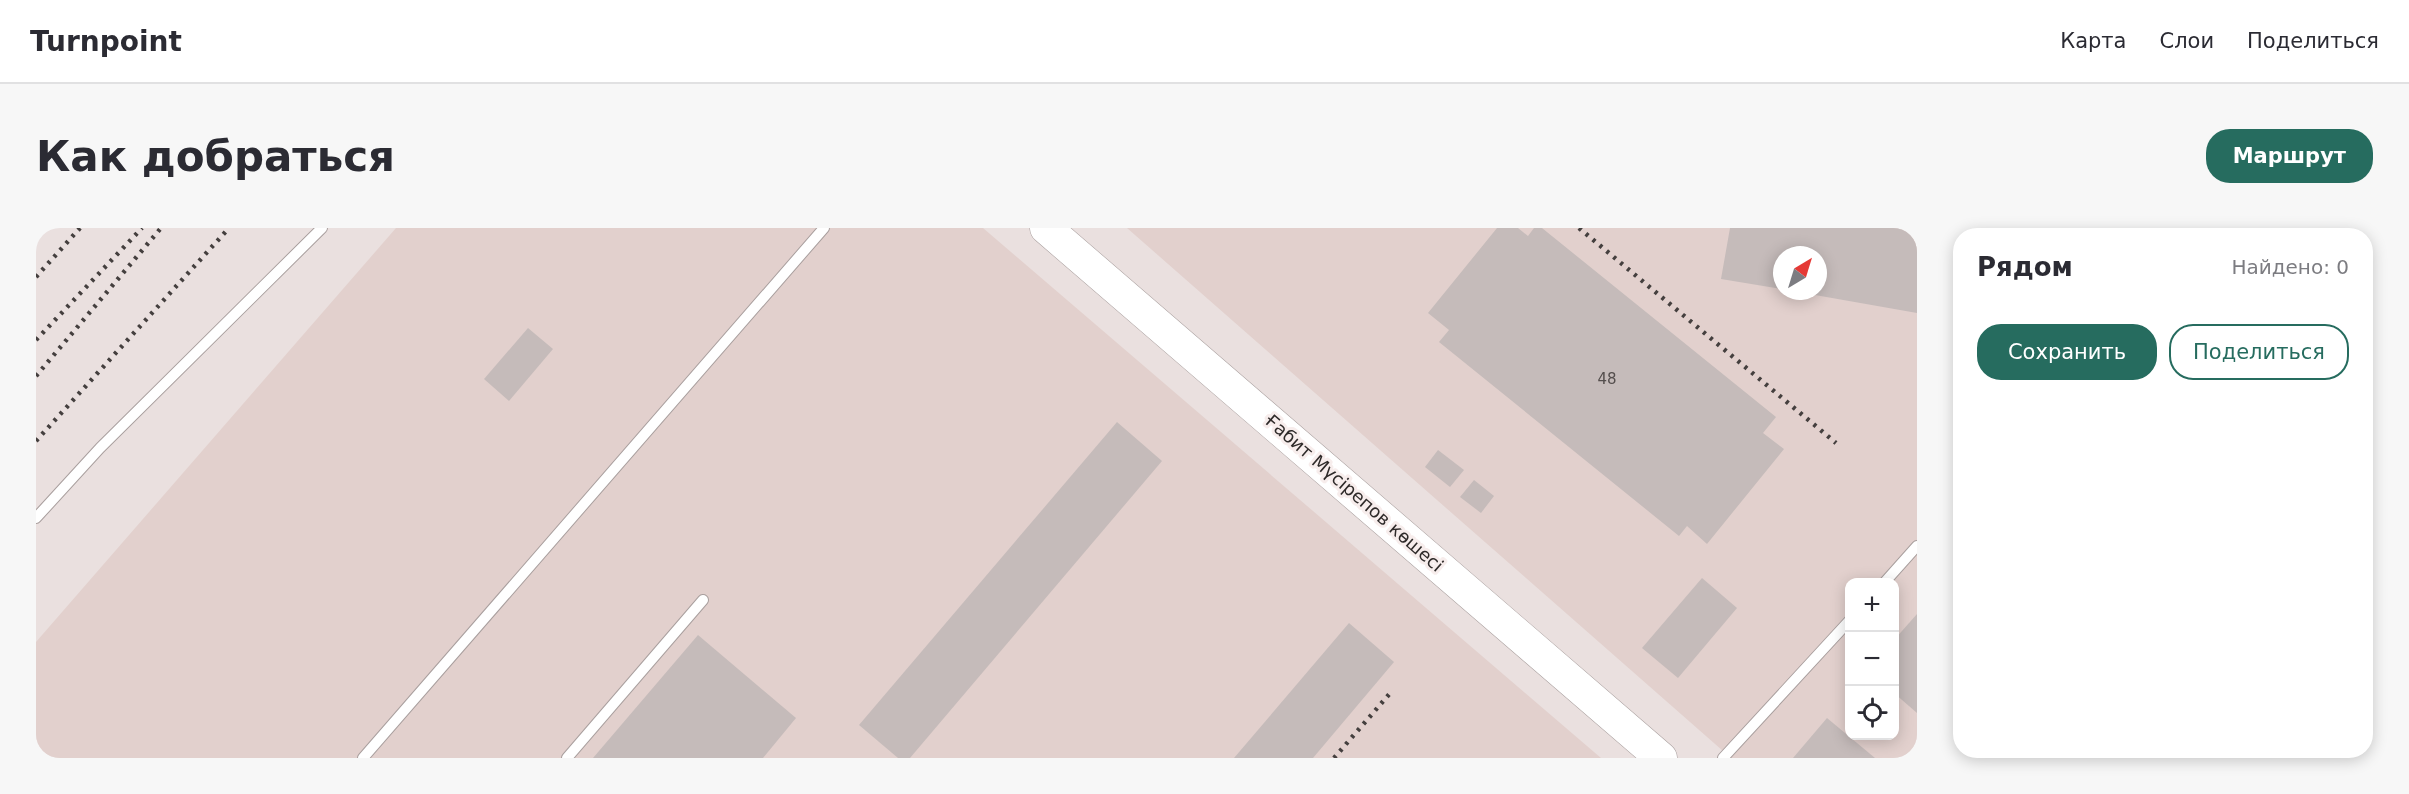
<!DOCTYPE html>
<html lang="ru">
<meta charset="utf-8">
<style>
:root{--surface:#fff;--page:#f7f7f7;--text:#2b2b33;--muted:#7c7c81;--line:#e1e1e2;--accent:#266c5f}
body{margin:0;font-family:"DejaVu Sans",sans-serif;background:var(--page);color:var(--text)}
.controls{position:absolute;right:18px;bottom:18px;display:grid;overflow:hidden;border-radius:12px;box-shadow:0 3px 15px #0003}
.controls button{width:54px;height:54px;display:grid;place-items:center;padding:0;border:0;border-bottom:2px solid var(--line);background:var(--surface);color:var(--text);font:30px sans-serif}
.compass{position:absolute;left:1737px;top:18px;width:54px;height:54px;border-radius:50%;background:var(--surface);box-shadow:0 3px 15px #0003;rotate:38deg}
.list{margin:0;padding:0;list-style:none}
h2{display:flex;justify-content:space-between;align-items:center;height:78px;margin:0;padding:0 24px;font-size:26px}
h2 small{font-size:20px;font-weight:400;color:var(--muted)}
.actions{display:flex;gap:12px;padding:18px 24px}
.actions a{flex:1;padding:14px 0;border:2px solid var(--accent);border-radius:24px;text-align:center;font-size:21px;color:var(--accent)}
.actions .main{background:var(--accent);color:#fff}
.icon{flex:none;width:33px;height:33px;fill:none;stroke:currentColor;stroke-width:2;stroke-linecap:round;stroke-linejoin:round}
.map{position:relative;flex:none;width:1881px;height:530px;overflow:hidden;border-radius:24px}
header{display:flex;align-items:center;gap:36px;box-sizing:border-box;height:84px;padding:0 30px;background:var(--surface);border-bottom:2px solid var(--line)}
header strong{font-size:28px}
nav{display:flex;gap:33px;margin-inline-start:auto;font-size:21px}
.intro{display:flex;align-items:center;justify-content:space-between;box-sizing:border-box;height:144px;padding:0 36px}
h1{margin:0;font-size:42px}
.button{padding:15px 27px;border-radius:24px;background:var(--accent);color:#fff;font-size:21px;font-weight:700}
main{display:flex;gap:36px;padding:0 36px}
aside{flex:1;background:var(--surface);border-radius:24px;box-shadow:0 3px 15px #0003}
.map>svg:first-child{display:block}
</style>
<header>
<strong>Turnpoint</strong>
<nav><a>Карта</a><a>Слои</a><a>Поделиться</a></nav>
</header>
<div class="intro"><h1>Как добраться</h1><a class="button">Маршрут</a></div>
<main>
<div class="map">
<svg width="1881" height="530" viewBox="0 0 1881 530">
<rect width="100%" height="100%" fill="#eae0df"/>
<g fill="#e2d0cd" fill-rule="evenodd">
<polygon points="360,0 947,0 1565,530 0,530 0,414"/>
<path d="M1091,0H1881V530H1695ZM1746,27H1782V63H1746ZM1814,355H1858V508H1814Z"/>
</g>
<g fill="#c5bbba">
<polygon points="1461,0 1482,0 1492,8 1498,0 1506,0 1740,189 1727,205 1748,221 1671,316 1651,298 1643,308 1403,114 1413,102 1392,85"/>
<polygon points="1694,0 1881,0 1881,85 1762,64 1782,63 1782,27 1746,27 1746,61 1685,51"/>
<polygon points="492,100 517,121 473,173 448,151"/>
<polygon points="1081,194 1126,233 874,530 862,530 823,497"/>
<polygon points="1402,222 1428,242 1414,259 1389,239"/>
<polygon points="1438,252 1458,268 1445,285 1424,269"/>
<polygon points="1666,350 1701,380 1642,450 1606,420"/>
<polygon points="1881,386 1881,485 1858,465 1858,412"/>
<polygon points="1313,395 1358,434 1277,530 1198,530"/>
<polygon points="662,407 760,490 727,530 557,530"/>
<polygon points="1791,490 1839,530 1757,530"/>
</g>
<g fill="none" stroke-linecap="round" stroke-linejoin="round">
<defs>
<g id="service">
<polyline points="0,290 64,220 286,0"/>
<polyline points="1848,355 1881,318"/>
<polyline points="327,530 788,0"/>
<polyline points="531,530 667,372"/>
<polyline points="1687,530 1814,392"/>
</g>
<polyline id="secondary" points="1010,0 1625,530"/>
</defs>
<use href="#service" stroke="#a99f9e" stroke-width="12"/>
<use href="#secondary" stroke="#a99f9e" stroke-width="33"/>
<use href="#service" stroke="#fff" stroke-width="10"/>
<use href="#secondary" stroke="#fff" stroke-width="32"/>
<g stroke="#443f3e" stroke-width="4.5" stroke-dasharray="3 6" stroke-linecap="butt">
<polyline points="1543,0 1800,215"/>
<polyline points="0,49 44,0"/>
<polyline points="0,112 106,0"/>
<polyline points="0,148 125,0"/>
<polyline points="0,213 193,0"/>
<polyline points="1298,530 1356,463"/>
</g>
</g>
<g text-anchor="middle" stroke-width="6" stroke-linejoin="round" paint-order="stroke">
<g font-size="15" fill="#544e4d">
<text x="1571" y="156">48</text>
</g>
<g font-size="18" fill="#2e2a29" stroke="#f7edec">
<text transform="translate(1318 265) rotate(41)" y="6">Ғабит Мүсірепов көшесі</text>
</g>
</g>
</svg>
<div class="controls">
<button>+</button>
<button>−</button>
<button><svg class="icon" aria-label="locate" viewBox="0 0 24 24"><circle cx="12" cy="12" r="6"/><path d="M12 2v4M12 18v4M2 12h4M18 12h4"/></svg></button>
</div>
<svg class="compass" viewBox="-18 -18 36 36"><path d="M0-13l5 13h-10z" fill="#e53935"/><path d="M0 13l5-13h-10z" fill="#7c7c81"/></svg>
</div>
<aside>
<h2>Рядом<small>Найдено: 0</small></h2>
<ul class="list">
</ul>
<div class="actions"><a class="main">Сохранить</a><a>Поделиться</a></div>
</aside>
</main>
